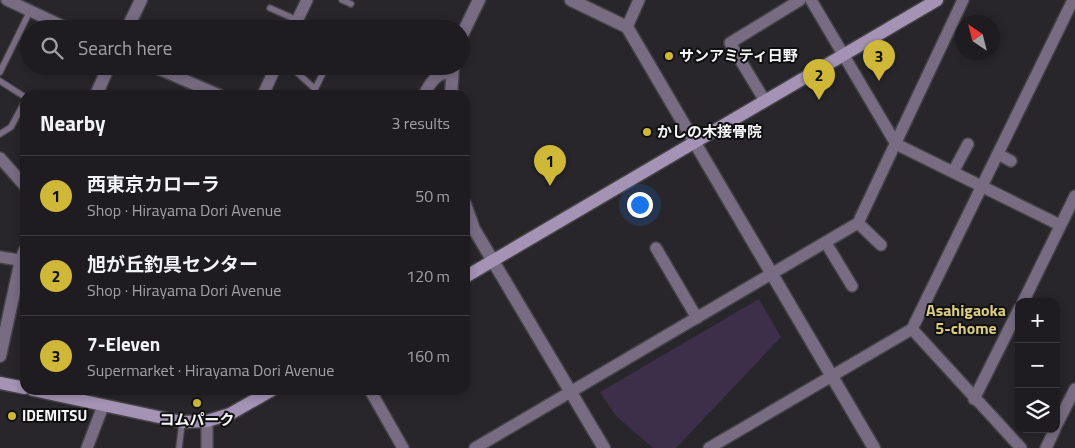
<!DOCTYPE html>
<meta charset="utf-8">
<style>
:root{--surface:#1e1c20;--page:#2b292d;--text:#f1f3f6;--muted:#a1a1a5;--line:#3c3a3e;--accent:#cfb837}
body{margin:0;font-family:"Titillium Web","Noto Sans JP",sans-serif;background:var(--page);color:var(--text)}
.controls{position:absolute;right:15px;bottom:15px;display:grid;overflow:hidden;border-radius:10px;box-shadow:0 2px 8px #0003}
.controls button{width:45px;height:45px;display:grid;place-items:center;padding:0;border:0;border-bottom:1px solid var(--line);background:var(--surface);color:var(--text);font:25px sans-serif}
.compass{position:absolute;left:955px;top:15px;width:45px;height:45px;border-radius:50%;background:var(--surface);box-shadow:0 2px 8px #0003;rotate:325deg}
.you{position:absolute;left:639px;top:204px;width:18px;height:18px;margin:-12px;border:4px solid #fff;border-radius:50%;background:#1a73e8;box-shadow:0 0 0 8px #1a73e833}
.badge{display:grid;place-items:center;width:32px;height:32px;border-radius:50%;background:var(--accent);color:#111;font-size:16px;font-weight:700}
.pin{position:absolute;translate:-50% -41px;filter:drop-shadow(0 1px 2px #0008)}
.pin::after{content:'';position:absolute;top:26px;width:18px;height:15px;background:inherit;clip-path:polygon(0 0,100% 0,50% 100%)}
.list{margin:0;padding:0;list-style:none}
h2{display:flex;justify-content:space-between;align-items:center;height:65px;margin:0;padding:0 20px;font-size:21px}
h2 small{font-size:16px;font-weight:400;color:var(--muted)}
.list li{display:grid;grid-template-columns:32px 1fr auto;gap:15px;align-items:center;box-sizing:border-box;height:80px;padding:0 20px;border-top:1px solid var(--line)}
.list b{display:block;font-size:19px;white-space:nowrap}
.list p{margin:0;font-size:16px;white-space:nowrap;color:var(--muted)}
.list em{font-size:16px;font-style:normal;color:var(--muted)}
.icon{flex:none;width:28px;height:28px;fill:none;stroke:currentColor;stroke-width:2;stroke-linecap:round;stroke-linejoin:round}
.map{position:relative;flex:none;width:1075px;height:448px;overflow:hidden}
.search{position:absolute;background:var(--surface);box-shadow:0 2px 8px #0003;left:20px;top:20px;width:450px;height:55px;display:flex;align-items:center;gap:12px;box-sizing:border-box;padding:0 18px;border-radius:28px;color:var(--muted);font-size:19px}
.panel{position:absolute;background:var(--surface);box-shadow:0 2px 8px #0003;left:20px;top:90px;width:450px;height:305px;border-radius:15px}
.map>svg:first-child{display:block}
</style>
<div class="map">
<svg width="1075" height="448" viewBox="0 0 1075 448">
<rect width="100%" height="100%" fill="#28262a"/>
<polygon fill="#3d2f4a" points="759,299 781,337 676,448 653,448 616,416 600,392"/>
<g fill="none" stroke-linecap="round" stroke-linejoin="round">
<defs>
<g id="service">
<polyline points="342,0 351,4"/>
<polyline points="270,8 297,20"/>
<polyline points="290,66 315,89 326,67"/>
<polyline points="0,72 30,11"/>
<polyline points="0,81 25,97"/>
<polyline points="0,134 11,127 25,101"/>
<polyline points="179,448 182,423"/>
</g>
<g id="minor">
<polyline points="7,0 69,29"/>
<polyline points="811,0 896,144 1060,225"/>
<polyline points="627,27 639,0"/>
<polyline points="293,29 307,0"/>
<polyline points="152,66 219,95"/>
<polyline points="263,95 276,66"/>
<path d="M424,95C431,81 436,74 452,71"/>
<polyline points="765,101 730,43 800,0"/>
<polyline points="998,154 1011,161"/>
<polyline points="0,158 25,186"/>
<polyline points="953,172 968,144"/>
<polyline points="858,223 881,245"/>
<polyline points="826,243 852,286"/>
<polyline points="656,248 697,318"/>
<polyline points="0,257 25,261"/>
<polyline points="1023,302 1075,196"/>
<polyline points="912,329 1021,448"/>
<polyline points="370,390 403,448"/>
<polyline points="974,399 1019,309"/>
<polyline points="1056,426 1075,389"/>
<polyline points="87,448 103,406"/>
<polyline points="207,448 207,421"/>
<polyline points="475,448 858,223 963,0"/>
<polyline points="709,448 912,329 1073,0"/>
<polyline points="1046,448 1055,429"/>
</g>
<g id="tertiary">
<polyline points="571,0 627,27 874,448"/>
<polyline points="127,29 141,0"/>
<polyline points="461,37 479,0"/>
<polyline points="96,95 109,66"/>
<polyline points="451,95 453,66"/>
<polyline points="465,204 474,229 604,448"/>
<polyline points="0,356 21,260 25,250"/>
</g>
<g id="secondary">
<polyline points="465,277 937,0"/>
<polyline points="0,383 25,388"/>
<polyline points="33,390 182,422 207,421 230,414 272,390"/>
</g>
</defs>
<use href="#service" stroke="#454347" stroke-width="8"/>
<use href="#minor" stroke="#454347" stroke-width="14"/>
<use href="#tertiary" stroke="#454347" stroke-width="15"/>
<use href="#secondary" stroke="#454347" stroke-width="15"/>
<use href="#service" stroke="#776c81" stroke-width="5.5"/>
<use href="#minor" stroke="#776c81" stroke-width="11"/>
<use href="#tertiary" stroke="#776c81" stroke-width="12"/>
<use href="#secondary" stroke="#a493b4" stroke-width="12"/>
</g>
<g fill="#cfb837" stroke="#101011" stroke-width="2">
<circle cx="669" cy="56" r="5"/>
<circle cx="647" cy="132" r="5"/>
<circle cx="197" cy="403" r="5"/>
<circle cx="12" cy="416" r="5"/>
</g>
<g text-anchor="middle" stroke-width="4" stroke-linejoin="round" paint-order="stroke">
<g font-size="15" font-weight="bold" fill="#f5f4f7" stroke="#101011" text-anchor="start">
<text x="679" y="61">サンアミティ日野</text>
<text x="657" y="137">かしの木接骨院</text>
<text x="22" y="421">IDEMITSU</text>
<text x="197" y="425" text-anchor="middle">コムパーク</text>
</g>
<g font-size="16" font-weight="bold" fill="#dbcc7e" stroke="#101011">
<text x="966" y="316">Asahigaoka<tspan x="966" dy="18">5-chome</tspan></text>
</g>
</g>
</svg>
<div class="controls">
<button>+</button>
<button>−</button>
<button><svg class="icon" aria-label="layers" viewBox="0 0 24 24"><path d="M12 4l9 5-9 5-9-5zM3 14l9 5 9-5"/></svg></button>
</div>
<svg class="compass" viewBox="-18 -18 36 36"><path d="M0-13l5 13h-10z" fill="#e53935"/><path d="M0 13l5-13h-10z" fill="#a1a1a5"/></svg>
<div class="you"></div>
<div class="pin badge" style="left:550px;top:186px">1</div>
<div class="pin badge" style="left:819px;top:100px">2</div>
<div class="pin badge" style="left:879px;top:81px">3</div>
<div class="search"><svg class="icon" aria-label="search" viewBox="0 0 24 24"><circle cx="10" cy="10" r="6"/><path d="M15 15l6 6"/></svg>Search here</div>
<section class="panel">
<h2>Nearby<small>3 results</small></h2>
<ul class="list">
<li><span class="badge">1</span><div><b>西東京カローラ</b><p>Shop · Hirayama Dori Avenue</p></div><em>50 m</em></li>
<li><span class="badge">2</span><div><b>旭が丘釣具センター</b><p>Shop · Hirayama Dori Avenue</p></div><em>120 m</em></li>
<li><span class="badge">3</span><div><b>7-Eleven</b><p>Supermarket · Hirayama Dori Avenue</p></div><em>160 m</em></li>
</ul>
</section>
</div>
